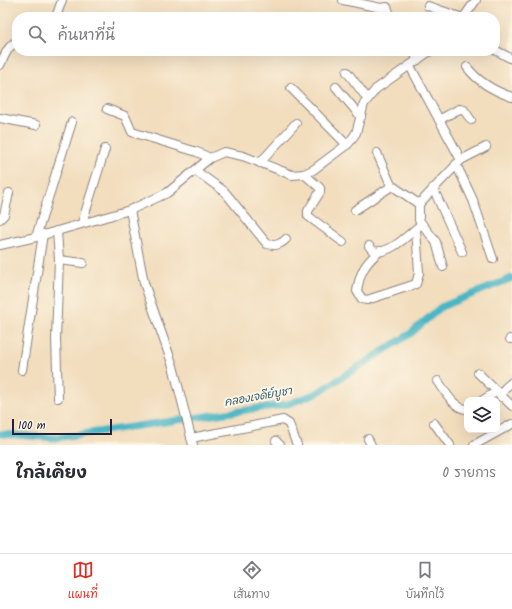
<!DOCTYPE html>
<html lang="th">
<meta charset="utf-8">
<style>
:root{--surface:#fff;--page:#f2f2f3;--text:#2b2b33;--muted:#7c7c81;--line:#e1e1e2;--accent:#d93025}
body{margin:0;font-family:Kalam,"Playpen Sans Thai",sans-serif;background:var(--page);color:var(--text)}
.controls{position:absolute;right:12px;bottom:12px;display:grid;overflow:hidden;border-radius:8px;box-shadow:0 4px 16px #0002}
.controls button{width:36px;height:36px;display:grid;place-items:center;padding:0;border:0;border-bottom:1px solid var(--line);background:var(--surface);color:var(--text);font:20px sans-serif}
.scale{position:absolute;left:12px;bottom:10px;width:100px;box-sizing:border-box;padding-left:4px;border:2px solid #22223b;border-top:0;font-size:11px;line-height:14px;white-space:nowrap;color:#22223b;-webkit-text-stroke:3px #fcf5e5;paint-order:stroke}
.list{margin:0;padding:0;list-style:none}
h2{display:flex;justify-content:space-between;align-items:center;height:52px;margin:0;padding:0 16px;font-size:17px}
h2 small{font-size:13px;font-weight:400;color:var(--muted)}
.icon{flex:none;width:22px;height:22px;fill:none;stroke:currentColor;stroke-width:2;stroke-linecap:round;stroke-linejoin:round}
.map{position:relative;flex:none;width:512px;height:445px;overflow:hidden}
.search{position:absolute;background:var(--surface);box-shadow:0 4px 16px #0002;left:12px;right:12px;top:12px;height:44px;display:flex;align-items:center;gap:10px;box-sizing:border-box;padding:0 14px;border-radius:16px;color:var(--muted);font-size:15px}
.sheet{height:108px;background:var(--surface)}
nav{display:flex;justify-content:space-around;align-items:center;box-sizing:border-box;height:56px;border-top:1px solid var(--line);background:var(--surface);font-size:11px;color:var(--muted)}
nav a{display:grid;justify-items:center;gap:2px}
nav .on{color:var(--accent)}
.map>svg:first-child{display:block}
</style>
<div class="map">
<svg width="512" height="445" viewBox="0 0 512 445">
<rect width="100%" height="100%" fill="#fcf5e5"/>
<filter id="ink" filterUnits="userSpaceOnUse"><feTurbulence type="fractalNoise" baseFrequency=".025" numOctaves="2"/><feDisplacementMap in="SourceGraphic" scale="8" xChannelSelector="R" yChannelSelector="G"/><feConvolveMatrix kernelMatrix="1 2 1 2 8 2 1 2 1" color-interpolation-filters="sRGB"/></filter>
<filter id="wash" filterUnits="userSpaceOnUse"><feTurbulence type="fractalNoise" baseFrequency=".012" numOctaves="4" result="noise"/><feDisplacementMap in="SourceGraphic" scale="16" xChannelSelector="R" yChannelSelector="G"/><feGaussianBlur stdDeviation="0.9" result="paint"/><feColorMatrix in="noise" values="0 0 0 0 0 0 0 0 0 0 0 0 0 0 0 0 0 1.4 0 .05"/><feComposite in="paint" operator="in"/></filter>
<g filter="url(#wash)">
<rect width="100%" height="100%" fill="#f2ddbd"/>
<g fill="none" stroke-linecap="round" stroke-linejoin="round">
<polyline stroke="#49b5c5" stroke-width="7" points="0,434 56,438 288,404 317,393 410,334 441,307 512,278"/>
</g>
</g>
<g filter="url(#ink)">
<g fill="none" stroke-linecap="round" stroke-linejoin="round">
<defs>
<g id="minor">
<polyline points="343,0 381,8 387,7 391,17"/>
<polyline points="428,6 460,17"/>
<polyline points="56,17 62,0"/>
<polyline points="464,17 476,0"/>
<polyline points="495,50 512,59"/>
<polyline points="413,51 418,60"/>
<path d="M0,65C4,58 8,44 17,42"/>
<polyline points="410,66 461,160"/>
<path d="M467,67C478,82 494,91 512,97"/>
<polyline points="347,72 367,98"/>
<polyline points="336,87 361,117"/>
<polyline points="291,88 347,145"/>
<polyline points="107,109 125,116 132,132 197,152 210,158"/>
<polyline points="0,118 36,125"/>
<polyline points="439,120 459,109 464,110 471,120"/>
<polyline points="377,153 391,185 419,204"/>
<polyline points="260,163 296,123"/>
<polyline points="456,164 473,200 493,259"/>
<path d="M196,171L224,191L267,244C275,246 280,245 286,239"/>
<polyline points="304,174 320,188 320,192 308,211 308,216 343,242"/>
<polyline points="433,188 462,252"/>
<polyline points="130,210 144,283 173,366 193,445"/>
<polyline points="355,210 392,186"/>
<polyline points="0,219 4,215 9,193"/>
<polyline points="82,223 105,149"/>
<polyline points="57,231 59,260 56,339 58,398"/>
<polyline points="36,237 72,122"/>
<polyline points="0,245 36,237 130,210 167,193 210,158 224,152 243,156 292,175 304,174 313,170 349,143 356,133 364,104 376,89 430,51"/>
<path d="M369,246L373,251C389,255 407,236 418,227"/>
<path d="M380,251C365,263 360,272 357,291L362,299L367,300L416,284L419,273L416,229"/>
<polyline points="59,260 83,263"/>
<polyline points="443,267 436,242 419,220 419,204 461,160 486,147"/>
<polyline points="510,339 512,339"/>
<polyline points="22,370 43,234"/>
<polyline points="478,373 512,406"/>
<path d="M438,381C445,391 454,409 467,409"/>
<polyline points="501,397 505,388 512,382"/>
<polyline points="483,400 496,392"/>
<polyline points="434,423 450,445"/>
<polyline points="191,438 283,420 289,424 297,445"/>
<polyline points="368,439 371,445"/>
<polyline points="276,441 280,445"/>
<polyline points="474,445 512,424"/>
</g>
</defs>
<use href="#minor" stroke="#8a807c" stroke-width="10"/>
<use href="#minor" stroke="#fff" stroke-width="8"/>
</g>
</g>
<g text-anchor="middle" stroke-width="4" stroke-linejoin="round" paint-order="stroke">
<g font-size="11" font-style="italic" fill="#325d72" stroke="#fcf5e5">
<text transform="translate(258 396) rotate(-10)" y="4">คลองเจดีย์บูชา</text>
</g>
</g>
</svg>
<div class="controls">
<button><svg class="icon" aria-label="layers" viewBox="0 0 24 24"><path d="M12 4l9 5-9 5-9-5zM3 14l9 5 9-5"/></svg></button>
</div>
<div class="scale">100 m</div>
<div class="search"><svg class="icon" aria-label="search" viewBox="0 0 24 24"><circle cx="10" cy="10" r="6"/><path d="M15 15l6 6"/></svg>ค้นหาที่นี่</div>
</div>
<section class="sheet">
<h2>ใกล้เคียง<small>0 รายการ</small></h2>
<ul class="list">
</ul>
</section>
<nav>
<a class="on"><svg class="icon" aria-label="map" viewBox="0 0 24 24"><path d="M3 6l6-2 6 2 6-2v14l-6 2-6-2-6 2zM9 4v14M15 6v14"/></svg>แผนที่</a>
<a><svg class="icon" aria-label="directions" viewBox="0 0 24 24"><path d="M12 3l9 9-9 9-9-9zM9 14v-3h6M13 9l2 2-2 2"/></svg>เส้นทาง</a>
<a><svg class="icon" aria-label="saved" viewBox="0 0 24 24"><path d="M7 4h10v16l-5-4-5 4z"/></svg>บันทึกไว้</a>
</nav>
